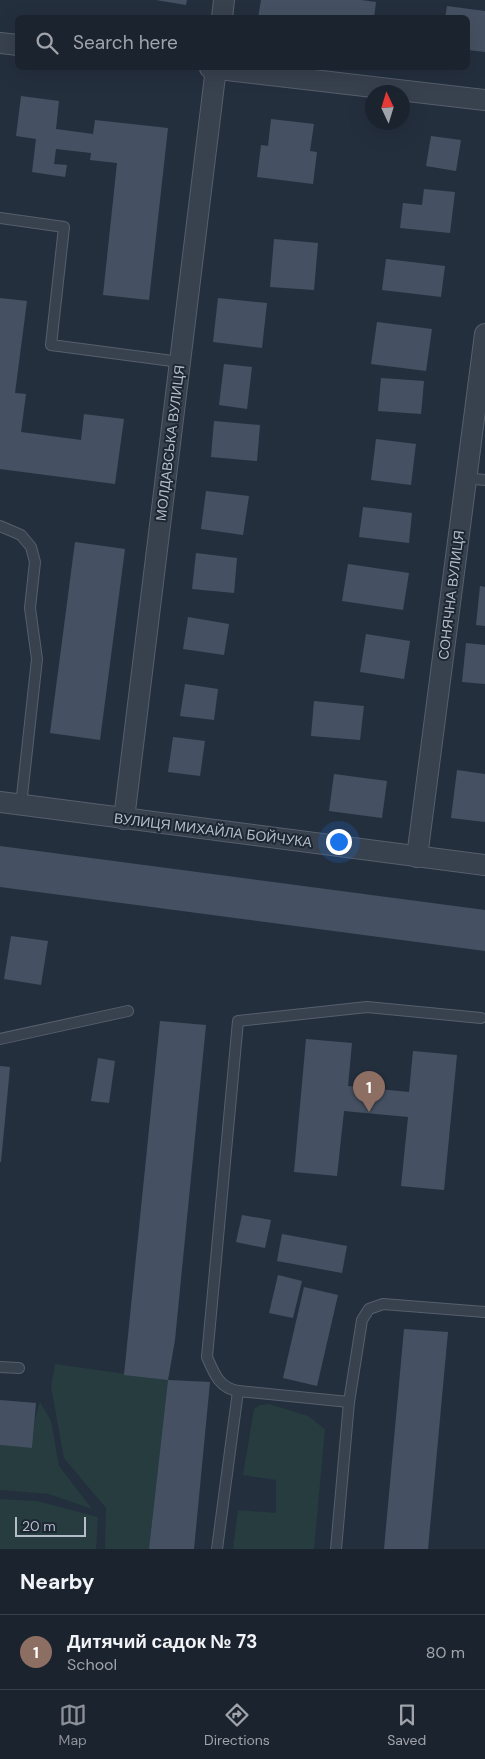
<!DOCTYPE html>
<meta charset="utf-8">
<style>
:root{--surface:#1b232e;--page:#242b36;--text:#f1f3f6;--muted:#a0a4aa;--line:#39404a;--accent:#8c9099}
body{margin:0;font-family:"DM Sans",sans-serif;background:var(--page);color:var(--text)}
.compass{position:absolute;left:365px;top:85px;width:45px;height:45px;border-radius:50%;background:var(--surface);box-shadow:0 5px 20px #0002;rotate:356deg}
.scale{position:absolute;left:15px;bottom:12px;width:71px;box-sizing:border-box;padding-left:5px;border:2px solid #b4bcc9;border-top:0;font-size:14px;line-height:18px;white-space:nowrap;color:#b4bcc9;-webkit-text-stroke:4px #1d2633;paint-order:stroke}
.you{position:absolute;left:338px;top:841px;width:18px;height:18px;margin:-12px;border:4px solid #fff;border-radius:50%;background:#1a73e8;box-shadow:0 0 0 8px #1a73e833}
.badge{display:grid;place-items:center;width:32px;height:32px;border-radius:50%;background:var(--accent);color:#fff;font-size:16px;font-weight:700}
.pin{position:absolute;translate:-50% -41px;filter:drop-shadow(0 1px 2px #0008)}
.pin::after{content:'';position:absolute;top:26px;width:18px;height:15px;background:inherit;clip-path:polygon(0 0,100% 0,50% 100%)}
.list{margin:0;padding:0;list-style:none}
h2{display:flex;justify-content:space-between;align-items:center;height:65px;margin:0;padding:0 20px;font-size:21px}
h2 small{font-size:16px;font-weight:400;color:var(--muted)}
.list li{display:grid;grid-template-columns:32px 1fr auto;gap:15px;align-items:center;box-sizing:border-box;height:75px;padding:0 20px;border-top:1px solid var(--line)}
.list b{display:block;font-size:19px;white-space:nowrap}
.list p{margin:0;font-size:16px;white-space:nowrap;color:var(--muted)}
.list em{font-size:16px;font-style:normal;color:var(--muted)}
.icon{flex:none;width:28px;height:28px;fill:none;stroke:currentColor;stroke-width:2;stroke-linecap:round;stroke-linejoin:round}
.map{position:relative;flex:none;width:485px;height:1549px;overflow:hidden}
.search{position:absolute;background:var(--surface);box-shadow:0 5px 20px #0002;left:15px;right:15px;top:15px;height:55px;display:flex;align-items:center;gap:12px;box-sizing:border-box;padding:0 18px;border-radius:8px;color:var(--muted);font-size:19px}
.sheet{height:140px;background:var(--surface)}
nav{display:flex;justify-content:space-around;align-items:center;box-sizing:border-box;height:70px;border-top:1px solid var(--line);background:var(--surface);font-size:14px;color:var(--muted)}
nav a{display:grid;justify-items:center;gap:2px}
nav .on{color:var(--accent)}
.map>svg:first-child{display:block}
</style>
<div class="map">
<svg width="485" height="1549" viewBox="0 0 485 1549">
<rect width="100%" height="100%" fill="#242f3e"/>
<g fill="#263c3f">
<polygon points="55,1364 168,1380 149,1549 105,1549 106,1508 64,1458 51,1387"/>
<polygon points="40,1402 51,1421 59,1466 92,1509 49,1494 0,1490 0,1445 32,1448 35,1419"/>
<polygon points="269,1404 308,1416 325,1429 314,1549 233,1549 238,1510 276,1513 276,1480 243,1475 254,1409 260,1405"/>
<polygon points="0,1499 37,1501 98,1517 96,1549 0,1549"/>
</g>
<g fill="#455162">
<polygon points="156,0 187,0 186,5"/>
<polygon points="261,0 361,0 376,2 374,18 258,18"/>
<polygon points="447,6 485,11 485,52 468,50 468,18 445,18"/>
<polygon points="21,96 59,101 56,129 93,134 95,120 168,128 149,300 103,295 117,163 90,160 91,153 56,149 54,164 67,165 65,177 32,172 36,139 16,136"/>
<polygon points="271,119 314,124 310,151 317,152 313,184 257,177 261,145 268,146"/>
<polygon points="431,136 461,140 456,171 426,166"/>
<polygon points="424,189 455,192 450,233 400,228 403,203 422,205"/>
<polygon points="274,239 318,243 314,290 270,287"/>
<polygon points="386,259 445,266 441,297 382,290"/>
<polygon points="0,298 27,301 15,393 26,394 21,432 81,440 84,414 124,419 115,484 0,469"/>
<polygon points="218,298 267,303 262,348 213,342"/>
<polygon points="377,322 432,329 426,371 371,364"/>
<polygon points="224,364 252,367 247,409 219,405"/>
<polygon points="381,378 424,381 421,414 378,411"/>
<polygon points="214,421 260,425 257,461 211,457"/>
<polygon points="376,439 416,444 411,485 371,480"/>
<polygon points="206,491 249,496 243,535 201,529"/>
<polygon points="363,507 412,513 409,543 359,537"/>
<polygon points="75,542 125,549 100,740 50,733"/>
<polygon points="196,553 237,558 234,593 192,589"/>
<polygon points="348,564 409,573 403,610 342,601"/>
<polygon points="480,586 485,587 485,626 476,625"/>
<polygon points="188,617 229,624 224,655 183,649"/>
<polygon points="366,634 410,641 404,679 360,672"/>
<polygon points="466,643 485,645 485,684 462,682"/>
<polygon points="185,684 218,689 214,720 180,716"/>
<polygon points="314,701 364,706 360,740 311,736"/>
<polygon points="173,737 205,741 200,776 168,772"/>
<polygon points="457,770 485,774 485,822 451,818"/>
<polygon points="334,774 387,781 382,818 329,811"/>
<polygon points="0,846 485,910 485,951 0,887"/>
<polygon points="11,936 48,941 41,985 4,979"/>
<polygon points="160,1021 206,1025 175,1340 168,1380 124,1375"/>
<polygon points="306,1039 352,1043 348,1086 409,1092 413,1051 457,1055 444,1190 401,1186 408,1117 344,1111 337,1176 294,1172"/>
<polygon points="98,1058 115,1061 109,1103 91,1101"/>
<polygon points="0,1066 10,1067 1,1162 0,1162"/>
<polygon points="242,1215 271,1220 265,1248 236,1242"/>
<polygon points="282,1234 347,1246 342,1273 277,1261"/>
<polygon points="278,1275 302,1281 293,1318 269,1313"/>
<polygon points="304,1287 338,1295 317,1386 283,1378"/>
<polygon points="404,1329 448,1332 428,1549 384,1549"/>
<polygon points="168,1380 210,1382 194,1549 149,1549"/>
<polygon points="0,1400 36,1403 32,1448 0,1445"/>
</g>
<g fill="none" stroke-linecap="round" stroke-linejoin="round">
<defs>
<g id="lane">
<polyline points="0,218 64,227 51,345 180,362"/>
<polyline points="466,478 485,480"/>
<polyline points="0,526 21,535 31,547 35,562 30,608 37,659 21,805"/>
<polyline points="0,1039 128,1011"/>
<polyline points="0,1367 19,1368"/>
<polyline points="238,1391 349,1402"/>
<path d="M217,1549L238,1391C219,1388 214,1373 207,1357L238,1021L367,1007L481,1018"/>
<polyline points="336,1549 349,1402 362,1320 369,1309 383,1304 485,1312"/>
</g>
<g id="street">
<polyline points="222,18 224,0"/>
<polyline points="0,43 18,45"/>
<polyline points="210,68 485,100"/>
<polyline points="0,802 485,865"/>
<polyline points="124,819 216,68"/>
<polyline points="417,857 485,334"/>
</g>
</defs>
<use href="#lane" stroke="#565f6c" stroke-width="12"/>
<use href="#street" stroke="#565f6c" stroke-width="22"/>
<use href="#lane" stroke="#38414e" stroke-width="10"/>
<use href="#street" stroke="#38414e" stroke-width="20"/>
</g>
<g text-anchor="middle" stroke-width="4" stroke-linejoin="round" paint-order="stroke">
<g font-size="14" fill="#b4bcc9" stroke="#1d2633">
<text transform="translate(170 443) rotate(-83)" y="5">МОЛДАВСЬКА ВУЛИЦЯ</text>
<text transform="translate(451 595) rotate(-83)" y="5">СОНЯЧНА ВУЛИЦЯ</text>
<text transform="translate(213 830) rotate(7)" y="5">ВУЛИЦЯ МИХАЙЛА БОЙЧУКА</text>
</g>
</g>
</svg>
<svg class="compass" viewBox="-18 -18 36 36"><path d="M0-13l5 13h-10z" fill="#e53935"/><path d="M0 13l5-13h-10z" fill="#a0a4aa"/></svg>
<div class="scale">20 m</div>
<div class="you"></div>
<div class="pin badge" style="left:369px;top:1112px;background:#8d6e63">1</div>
<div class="search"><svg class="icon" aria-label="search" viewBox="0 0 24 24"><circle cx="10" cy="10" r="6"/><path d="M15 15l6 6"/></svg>Search here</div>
</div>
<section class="sheet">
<h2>Nearby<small></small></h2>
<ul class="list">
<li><span class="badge" style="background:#8d6e63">1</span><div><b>Дитячий садок № 73</b><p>School</p></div><em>80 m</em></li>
</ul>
</section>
<nav>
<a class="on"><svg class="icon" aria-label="map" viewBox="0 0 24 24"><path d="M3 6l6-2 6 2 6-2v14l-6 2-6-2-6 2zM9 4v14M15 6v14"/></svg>Map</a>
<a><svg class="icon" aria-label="directions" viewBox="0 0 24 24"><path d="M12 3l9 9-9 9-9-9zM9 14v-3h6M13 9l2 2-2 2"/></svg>Directions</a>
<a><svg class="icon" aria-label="saved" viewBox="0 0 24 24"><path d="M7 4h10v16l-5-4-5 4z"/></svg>Saved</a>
</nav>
